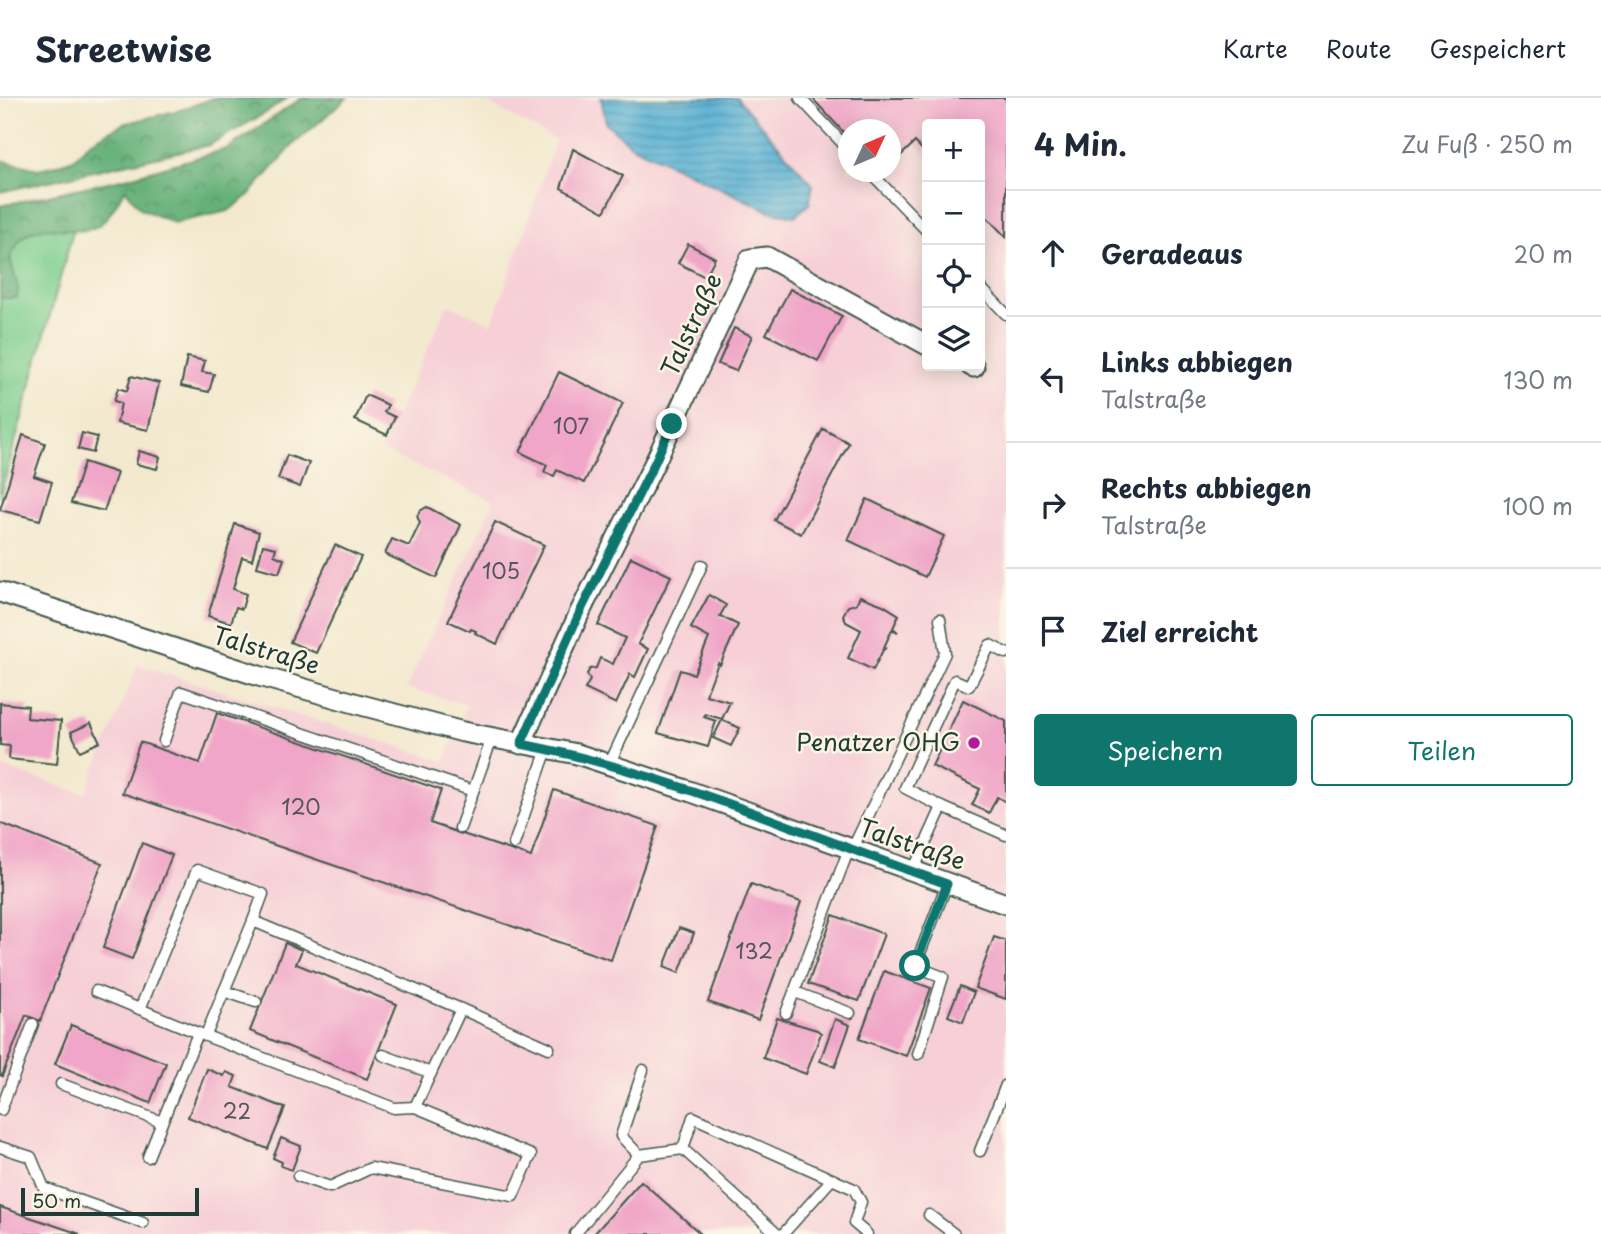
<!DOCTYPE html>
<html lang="de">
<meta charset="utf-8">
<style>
:root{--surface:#fff;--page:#f2f2f3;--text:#1f2937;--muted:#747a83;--line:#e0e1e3;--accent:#0f766e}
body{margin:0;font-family:"Playpen Sans",sans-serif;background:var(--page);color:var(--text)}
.controls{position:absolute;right:21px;top:21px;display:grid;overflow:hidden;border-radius:7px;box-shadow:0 4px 18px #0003}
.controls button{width:63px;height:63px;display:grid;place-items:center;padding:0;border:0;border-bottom:2px solid var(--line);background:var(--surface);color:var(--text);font:35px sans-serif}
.compass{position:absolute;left:838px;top:21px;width:63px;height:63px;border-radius:50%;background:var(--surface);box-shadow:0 4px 18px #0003;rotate:46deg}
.scale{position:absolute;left:21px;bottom:18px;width:178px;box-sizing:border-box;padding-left:7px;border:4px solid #1f3d34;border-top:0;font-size:19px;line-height:24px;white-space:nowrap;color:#1f3d34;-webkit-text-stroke:5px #fcf5e5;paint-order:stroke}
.stop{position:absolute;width:21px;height:21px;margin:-16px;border:5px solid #0f766e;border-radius:50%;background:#fff}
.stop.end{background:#0f766e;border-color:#fff;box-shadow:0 2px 7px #0008}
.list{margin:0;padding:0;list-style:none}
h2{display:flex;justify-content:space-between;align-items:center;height:91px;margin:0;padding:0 28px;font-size:30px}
h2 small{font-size:23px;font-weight:400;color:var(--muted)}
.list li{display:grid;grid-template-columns:46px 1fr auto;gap:21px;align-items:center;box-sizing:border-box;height:126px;padding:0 28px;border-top:2px solid var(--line)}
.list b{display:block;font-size:26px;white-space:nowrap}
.list p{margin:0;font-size:23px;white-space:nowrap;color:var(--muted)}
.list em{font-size:23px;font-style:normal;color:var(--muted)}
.actions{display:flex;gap:14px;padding:21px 28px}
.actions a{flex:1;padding:16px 0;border:2px solid var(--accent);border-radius:7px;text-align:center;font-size:24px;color:var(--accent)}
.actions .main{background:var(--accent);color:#fff}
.icon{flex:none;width:38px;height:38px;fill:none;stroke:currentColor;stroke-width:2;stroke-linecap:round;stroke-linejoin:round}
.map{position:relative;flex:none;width:1006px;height:1136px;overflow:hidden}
header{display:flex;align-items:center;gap:42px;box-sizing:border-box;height:98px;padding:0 35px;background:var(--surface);border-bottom:2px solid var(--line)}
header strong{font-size:33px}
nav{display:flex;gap:38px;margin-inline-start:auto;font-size:24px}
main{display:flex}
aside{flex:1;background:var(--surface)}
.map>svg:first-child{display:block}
</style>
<header>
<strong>Streetwise</strong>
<nav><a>Karte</a><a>Route</a><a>Gespeichert</a></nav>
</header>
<main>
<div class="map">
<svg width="1006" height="1136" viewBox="0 0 1006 1136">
<defs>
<pattern id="forest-crowns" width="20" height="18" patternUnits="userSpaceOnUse" patternTransform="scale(1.75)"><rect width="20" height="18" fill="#66b17a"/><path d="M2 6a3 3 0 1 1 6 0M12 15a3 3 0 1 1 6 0" fill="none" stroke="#539165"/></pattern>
<pattern id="water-rules" width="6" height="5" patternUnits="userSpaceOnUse" patternTransform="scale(1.75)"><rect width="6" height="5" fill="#57b0d4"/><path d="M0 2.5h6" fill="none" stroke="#4790ad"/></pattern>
</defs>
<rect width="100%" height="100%" fill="#fcf5e5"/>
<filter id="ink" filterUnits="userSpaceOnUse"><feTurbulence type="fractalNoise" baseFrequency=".0143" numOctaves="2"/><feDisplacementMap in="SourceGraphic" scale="14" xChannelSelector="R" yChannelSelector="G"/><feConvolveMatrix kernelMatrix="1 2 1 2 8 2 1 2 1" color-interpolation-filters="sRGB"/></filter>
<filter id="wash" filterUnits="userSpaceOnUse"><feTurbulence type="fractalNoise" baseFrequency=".00686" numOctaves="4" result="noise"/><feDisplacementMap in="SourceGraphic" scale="28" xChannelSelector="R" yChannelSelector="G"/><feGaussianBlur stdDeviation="1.57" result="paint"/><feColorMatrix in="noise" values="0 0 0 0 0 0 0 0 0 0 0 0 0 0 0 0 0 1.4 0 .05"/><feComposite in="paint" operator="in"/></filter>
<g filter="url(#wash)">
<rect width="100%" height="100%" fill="#f3e9cf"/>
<path fill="#f6cfd7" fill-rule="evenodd" d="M479,0H1006V1136H0V668L85,696L138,567L445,663L467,607L406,590L494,403L381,352L448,206L492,226L556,42ZM927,26H980V268H927ZM848,32H890V74H848Z"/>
<polygon fill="#7dce8f" stroke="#4e8662" stroke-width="2" points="85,89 0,399 0,108"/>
<g fill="url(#forest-crowns)" stroke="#427757" stroke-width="2">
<polygon points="213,0 287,0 269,13 209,47 0,94 0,62 38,71 56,67 74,61 90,44 123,26 184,11"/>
<path d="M302,0H347L294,46L247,99L228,113L174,125L141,111L125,91C117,103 111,118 99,127C75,143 43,117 21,141C17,146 13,154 10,160L18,190L17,200H2L0,198V108L126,80L227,51Z"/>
</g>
<polygon fill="url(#water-rules)" stroke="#3b7684" stroke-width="2" points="601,0 737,0 813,87 809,106 795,118 769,113 632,48 606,25"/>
<g id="blocks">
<g fill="#f0a6c8">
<polygon points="812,0 1006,0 1006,139 980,112 980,26 927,26 927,57 915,44 890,68 890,32 848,32 848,39"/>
<polygon points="573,51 623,78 604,114 561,90"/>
<polygon points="688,146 715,160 705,179 678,165"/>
<polygon points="790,191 842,218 818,263 766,236"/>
<polygon points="734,230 752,238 736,273 718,266"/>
<polygon points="187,259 205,263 202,274 214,276 209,294 181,288"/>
<polygon points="559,274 623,305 584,385 557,372 554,378 544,374 547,367 520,354"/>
<polygon points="131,278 159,285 148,332 117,325 121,305 114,303 118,290 127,293"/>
<polygon points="366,297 388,307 384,314 395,319 387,337 355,322"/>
<polygon points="823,331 849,345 801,436 774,422"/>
<polygon points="82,335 97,339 93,355 78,351"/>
<polygon points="23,337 45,345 34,378 52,384 40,422 0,412"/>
<polygon points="139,353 160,359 157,371 136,366"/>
<polygon points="287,357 309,365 300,389 278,381"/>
<polygon points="84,364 117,375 104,413 71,405"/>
<polygon points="867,401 944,438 925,479 848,442"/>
<polygon points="427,409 461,427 436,480 385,456 392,441 409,448 420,425 417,418 420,413"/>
<polygon points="495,424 544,447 497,546 475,535 476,533 471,531 470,533 448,523"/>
<polygon points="235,426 259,434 252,462 242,459 233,491 246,496 242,511 236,509 231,525 208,518"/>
<polygon points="263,447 276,450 274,457 284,461 279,475 257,469"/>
<polygon points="335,447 361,459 316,555 290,544"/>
<polygon points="631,459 671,478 638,546 648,551 635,579 630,576 616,606 585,591 590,582 587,576 590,571 596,570 600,560 613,566 625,540 598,527"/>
<polygon points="709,497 726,507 720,518 738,527 720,567 718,565 706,597 730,604 722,621 705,616 704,619 716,623 708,649 658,635 680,572 694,576 709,540 691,530"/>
<polygon points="860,498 883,507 899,517 893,530 898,534 892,532 884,549 886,550 883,552 873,572 848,560 861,532 846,524 843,517 848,508 856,506"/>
<polygon points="963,602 1006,623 1006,704 997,699 989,715 972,707 980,691 932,668"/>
<polygon points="0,605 28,608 27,620 61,623 57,666 9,661 10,648 0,647"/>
<polygon points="217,615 441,692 430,725 531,759 554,692 658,728 611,862 122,695 140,644 200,665"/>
<polygon points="722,622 740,630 731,648 713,640"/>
<polygon points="91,625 100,644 80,653 71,634"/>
<polygon points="0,725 102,765 40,923 26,917 2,978 0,977"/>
<polygon points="142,745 172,757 132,861 103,850"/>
<polygon points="751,786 801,804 758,922 708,904"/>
<polygon points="833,817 884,836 859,903 808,886"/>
<polygon points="679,830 694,835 679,875 664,869"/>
<polygon points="994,839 1006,843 1006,901 975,890"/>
<polygon points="285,845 302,852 296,866 397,906 367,981 250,933"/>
<polygon points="884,873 931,890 906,958 859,941"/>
<polygon points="960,888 974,894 963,924 948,918"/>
<polygon points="777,920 817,932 821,935 806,976 763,960"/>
<polygon points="835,921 850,927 835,969 820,963"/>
<polygon points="71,927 166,965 150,1005 55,966"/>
<polygon points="207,971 224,978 226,974 236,978 232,989 285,1010 268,1051 188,1019"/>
<polygon points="281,1040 301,1048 292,1072 281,1068 282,1064 273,1060"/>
<polygon points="641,1083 701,1136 594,1136"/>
<polygon points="0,1109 80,1136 0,1136"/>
</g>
</g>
</g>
<g filter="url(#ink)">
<use href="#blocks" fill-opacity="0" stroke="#3f574b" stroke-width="2"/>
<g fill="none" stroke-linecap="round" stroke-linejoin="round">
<defs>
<g id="lane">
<polyline points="800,0 848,51"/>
<polyline points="870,74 927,133"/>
<polyline points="980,189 1006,216"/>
<polyline points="164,643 181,594 473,693"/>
<polyline points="609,667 702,467"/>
<polyline points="942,709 905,690 955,582 969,588 990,547 1006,555"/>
<polyline points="460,730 492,640"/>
<polyline points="514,746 547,651"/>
<polyline points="852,752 945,555 940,521"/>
<polyline points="913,773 942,709 1006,737"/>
<polyline points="915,868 943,879 918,956"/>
<polyline points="913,873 947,786"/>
<polyline points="96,893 198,935"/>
<polyline points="224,893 256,904"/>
<polyline points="795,894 850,915"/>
<polyline points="140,911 197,772 263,796 253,823"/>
<polyline points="786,915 849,751"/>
<polyline points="206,937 253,823 461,911"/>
<polyline points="383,957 431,975"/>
<polyline points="643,972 621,1038 639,1057 683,1051"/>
<polyline points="61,986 162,1024"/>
<polyline points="415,1009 461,911 549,950"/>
<polyline points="1,1012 33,926"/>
<polyline points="0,1049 31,1059 44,1090 143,1125"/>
<polyline points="980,1053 1006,987"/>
<polyline points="148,1059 198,935 394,1010 415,1009 531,1057 513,1098 371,1070 330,1089 298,1078"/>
<polyline points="929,1117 954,1136"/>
<polyline points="575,1136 639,1057"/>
<polyline points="777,1136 683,1051 693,1019 854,1091 861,1104 854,1125 867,1136"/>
<polyline points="783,1136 832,1081"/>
</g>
<g id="street">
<polyline points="971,268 974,269"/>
<polyline points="0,494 259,578 365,608 463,634 577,656 683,691 1006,806"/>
<polyline points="521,646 579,516 655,364 750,161 767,159 927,247"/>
</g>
</defs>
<use href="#lane" stroke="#3f574b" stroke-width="13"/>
<use href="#street" stroke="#3f574b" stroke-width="23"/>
<use href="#lane" stroke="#fff" stroke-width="10"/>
<use href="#street" stroke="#fff" stroke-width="19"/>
</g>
</g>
<g fill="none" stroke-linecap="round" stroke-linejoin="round" filter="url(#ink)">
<path stroke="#0f766e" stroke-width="9" d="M672,326L655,364L579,516L521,646C664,673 808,738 947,786L915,868"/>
</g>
<circle fill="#b5179e" stroke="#fcf5e5" stroke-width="2.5" cx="974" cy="645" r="7"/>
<g text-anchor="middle" stroke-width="5" stroke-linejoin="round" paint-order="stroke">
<g font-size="21" fill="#535759">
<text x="571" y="336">107</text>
<text x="501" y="481">105</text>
<text x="301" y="717">120</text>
<text x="754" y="861">132</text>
<text x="237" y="1021">22</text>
</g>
<g font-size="24" fill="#1f3d34" stroke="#fcf5e5">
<text transform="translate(692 227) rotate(-65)" y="8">Talstraße</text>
<text transform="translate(266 553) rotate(17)" y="8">Talstraße</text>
<text transform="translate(912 747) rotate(19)" y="8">Talstraße</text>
</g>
<g font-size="24" fill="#1f3d34" stroke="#fcf5e5" text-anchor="end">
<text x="960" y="653">Penatzer OHG</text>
</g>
</g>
</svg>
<div class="controls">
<button>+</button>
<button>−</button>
<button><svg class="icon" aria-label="locate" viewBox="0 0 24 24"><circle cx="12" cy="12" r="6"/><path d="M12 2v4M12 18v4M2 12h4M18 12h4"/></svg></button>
<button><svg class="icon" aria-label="layers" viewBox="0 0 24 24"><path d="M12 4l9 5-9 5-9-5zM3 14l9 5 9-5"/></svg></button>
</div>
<svg class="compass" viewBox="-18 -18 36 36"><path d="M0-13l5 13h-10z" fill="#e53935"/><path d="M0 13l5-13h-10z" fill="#747a83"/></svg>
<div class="scale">50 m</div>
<div class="stop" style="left:915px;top:868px"></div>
<div class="stop end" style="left:672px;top:326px"></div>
</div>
<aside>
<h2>4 Min.<small>Zu Fuß · 250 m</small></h2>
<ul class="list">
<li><svg class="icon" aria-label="ahead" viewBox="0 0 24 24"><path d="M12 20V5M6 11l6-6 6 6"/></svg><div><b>Geradeaus</b></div><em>20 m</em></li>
<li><svg class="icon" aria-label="left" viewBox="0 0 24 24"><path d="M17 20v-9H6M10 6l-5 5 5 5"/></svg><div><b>Links abbiegen</b><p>Talstraße</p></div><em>130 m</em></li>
<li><svg class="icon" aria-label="right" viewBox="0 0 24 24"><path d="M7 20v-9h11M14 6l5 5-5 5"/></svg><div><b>Rechts abbiegen</b><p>Talstraße</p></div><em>100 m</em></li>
<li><svg class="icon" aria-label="arrive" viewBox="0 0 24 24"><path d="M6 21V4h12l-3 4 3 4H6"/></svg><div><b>Ziel erreicht</b></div></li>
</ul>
<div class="actions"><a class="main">Speichern</a><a>Teilen</a></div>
</aside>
</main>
